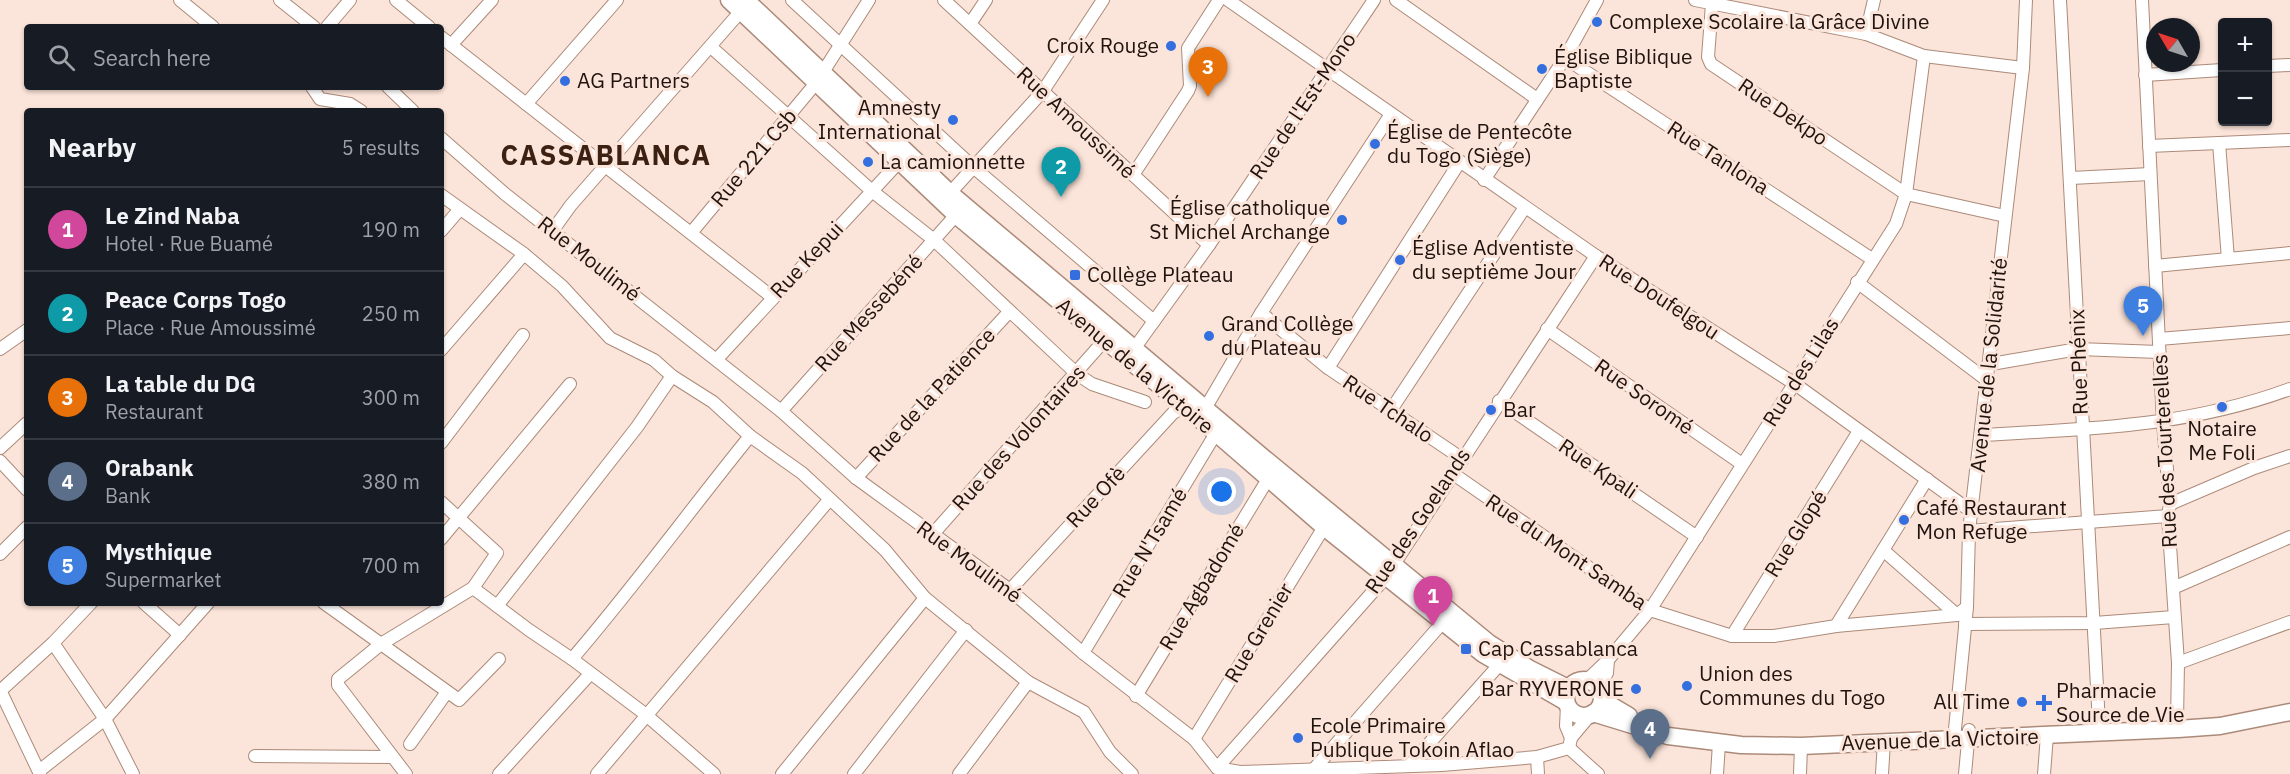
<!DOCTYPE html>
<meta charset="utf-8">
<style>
:root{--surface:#171b24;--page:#242831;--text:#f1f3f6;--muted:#9ea1a6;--line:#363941;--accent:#2563eb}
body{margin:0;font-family:"IBM Plex Sans",sans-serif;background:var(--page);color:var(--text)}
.controls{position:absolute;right:18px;top:18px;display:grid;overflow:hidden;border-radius:6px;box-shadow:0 2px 4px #0004}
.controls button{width:54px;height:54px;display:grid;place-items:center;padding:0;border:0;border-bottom:2px solid var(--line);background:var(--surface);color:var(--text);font:30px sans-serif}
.compass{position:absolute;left:2146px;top:18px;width:54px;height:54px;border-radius:50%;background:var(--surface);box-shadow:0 2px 4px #0004;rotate:309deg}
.you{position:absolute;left:1222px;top:492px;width:21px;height:21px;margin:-15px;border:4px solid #fff;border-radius:50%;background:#1a73e8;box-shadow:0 0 0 9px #1a73e833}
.badge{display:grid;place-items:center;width:39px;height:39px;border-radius:50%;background:var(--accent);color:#fff;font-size:20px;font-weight:700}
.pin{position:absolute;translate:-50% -50px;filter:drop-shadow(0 2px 3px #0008)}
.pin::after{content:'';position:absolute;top:32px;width:21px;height:18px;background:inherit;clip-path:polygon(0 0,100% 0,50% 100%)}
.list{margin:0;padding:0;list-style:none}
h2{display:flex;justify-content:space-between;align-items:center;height:78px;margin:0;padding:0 24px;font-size:26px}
h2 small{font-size:20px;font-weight:400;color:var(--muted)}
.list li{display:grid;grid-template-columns:39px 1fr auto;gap:18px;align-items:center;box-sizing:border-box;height:84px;padding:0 24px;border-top:2px solid var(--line)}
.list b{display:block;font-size:22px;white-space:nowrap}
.list p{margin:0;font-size:20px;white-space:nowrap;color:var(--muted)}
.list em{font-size:20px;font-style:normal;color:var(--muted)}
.icon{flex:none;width:33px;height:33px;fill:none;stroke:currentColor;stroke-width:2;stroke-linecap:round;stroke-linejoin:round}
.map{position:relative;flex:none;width:2290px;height:774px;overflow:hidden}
.search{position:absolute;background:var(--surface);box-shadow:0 2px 4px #0004;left:24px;top:24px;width:420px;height:66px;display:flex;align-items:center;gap:15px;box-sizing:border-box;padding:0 21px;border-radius:6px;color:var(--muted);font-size:22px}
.panel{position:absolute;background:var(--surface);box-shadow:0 2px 4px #0004;left:24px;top:108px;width:420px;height:498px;border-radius:6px}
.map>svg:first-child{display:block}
</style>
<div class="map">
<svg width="2290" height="774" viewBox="0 0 2290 774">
<rect width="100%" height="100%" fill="#fbe4d9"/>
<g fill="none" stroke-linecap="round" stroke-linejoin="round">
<defs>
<g id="minor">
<polyline points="180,0 213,27"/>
<polyline points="280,0 314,27"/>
<polyline points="396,0 429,27"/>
<polyline points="792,0 972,166 1154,321"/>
<polyline points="944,0 1209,245"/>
<polyline points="1228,0 1596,256 1795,384 1972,512"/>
<polyline points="1396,0 1537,99"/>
<polyline points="1695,0 1866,34 1924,56 2023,68"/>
<polyline points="2060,0 2099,724"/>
<polyline points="2142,0 2163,423 2170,504 2168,516 2178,663 2177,721"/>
<polyline points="1712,4 1708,57 1711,64 1906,194 2005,216"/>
<polyline points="970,24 986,0"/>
<polyline points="327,27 350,0"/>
<polyline points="1866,34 1874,0"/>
<polyline points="441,37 772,297"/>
<polyline points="451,45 492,0"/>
<polyline points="711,47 872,191 934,240 1077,374 1092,384 1145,402"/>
<polyline points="1565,58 1872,259"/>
<polyline points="2268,66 2290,65"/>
<polyline points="2145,75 2222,70"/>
<polyline points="312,87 320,99 350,104 361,111"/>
<polyline points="388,87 413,111"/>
<polyline points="526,104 617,0"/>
<polyline points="441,138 505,194 781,411 856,478 1010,590 1083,653 1194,739 1217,768 1240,772 1442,765 1537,757 1569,748"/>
<polyline points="2219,143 2228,259"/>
<polyline points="2149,146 2290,140"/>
<polyline points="1133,175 1188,91 1190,86 1188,48 1219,0"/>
<polyline points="2071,178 2150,174"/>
<polyline points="1484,180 1565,58 1597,0"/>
<polyline points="950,193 1043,91 1103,0"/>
<polyline points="441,195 524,254 562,286 610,338 654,360 672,376 713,402 750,436 802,473 885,550 925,598 1028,682 1084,712 1110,752 1132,774"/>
<polyline points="553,230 571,205 741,11"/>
<polyline points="441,231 460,209"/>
<polyline points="691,233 816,83 869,0"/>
<polyline points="2155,266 2290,253"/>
<polyline points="1857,282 1988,381"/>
<polyline points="1261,313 1328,368 1461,458"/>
<polyline points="1547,329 1742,464"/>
<polyline points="2159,339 2290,328"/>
<polyline points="0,349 27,330"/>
<polyline points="441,350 524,254"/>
<polyline points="1131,353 1209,245 1374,0"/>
<polyline points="717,359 899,162"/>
<polyline points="1991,364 2078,349 2159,352"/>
<polyline points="1328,368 1459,163"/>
<polyline points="1499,401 1697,537"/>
<polyline points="1206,407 1261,313 1391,114"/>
<polyline points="1391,410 1525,207"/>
<polyline points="781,411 956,215"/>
<path d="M1981,435C2089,429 2187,427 2290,389"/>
<polyline points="441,443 523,335"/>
<polyline points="0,448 27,423"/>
<polyline points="0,461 27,490"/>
<polyline points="1452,473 1650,610 1732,636 1774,636 1836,626 1957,615 1967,607"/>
<polyline points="856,478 1009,312"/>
<polyline points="441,502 497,553 473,588"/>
<polyline points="2170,504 2254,468 2290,456"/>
<polyline points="1969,531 2168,516"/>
<polyline points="932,535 1110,334"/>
<polyline points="441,539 570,384"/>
<polyline points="1883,550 1957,615"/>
<polyline points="0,554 27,527"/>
<polyline points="2173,588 2290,537"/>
<polyline points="1010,590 1173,413 1185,406"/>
<polyline points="144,603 180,635"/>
<polyline points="324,603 459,700 499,659"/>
<polyline points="497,606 637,427 672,376"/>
<polyline points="1965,624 2094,623 2174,617"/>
<polyline points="1836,626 1927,479"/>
<polyline points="1732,636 1859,431"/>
<polyline points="53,643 105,719 133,774"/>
<polyline points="1083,653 1216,433"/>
<path d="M572,659C634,587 690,510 750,436"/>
<polyline points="2178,663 2290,622"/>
<polyline points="1587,680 1608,660 1650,610 1896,224 1906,194 1924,56"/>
<polyline points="1599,688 1607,673 1608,660"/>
<polyline points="0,690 40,774"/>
<polyline points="0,691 53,643 91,603"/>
<polyline points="1136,696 1268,479"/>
<polyline points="1567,705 1566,726 1571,738"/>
<polyline points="1194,739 1324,527"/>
<polyline points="1954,739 1967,607 1969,531 2023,68 2026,0"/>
<polyline points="410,744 447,692"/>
<polyline points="1569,748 1571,738 1591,714"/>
<polyline points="1569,748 1598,774"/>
<polyline points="255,756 391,757"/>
<polyline points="1537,757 1538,774"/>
<polyline points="1409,766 1499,665"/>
<polyline points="1217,768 1385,578 1596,256"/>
<polyline points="1314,769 1443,622"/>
<polyline points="39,771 105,719 208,603"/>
<polyline points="406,774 338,685 338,679 381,644 473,588 529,630 572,659 645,714 714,774"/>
<polyline points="499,774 590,674"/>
<polyline points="597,774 829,500"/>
<polyline points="782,774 925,598"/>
<polyline points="854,774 966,630"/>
<polyline points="959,774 1028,682"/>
<polyline points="1717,774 1719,744"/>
<polyline points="1800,774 1801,746"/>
<polyline points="1882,774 1884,741"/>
<polyline points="1965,774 1969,730"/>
<polyline points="2044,774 2047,735"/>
</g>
<g id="highway">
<polyline points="729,0 956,215 1216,433 1324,527 1483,654 1566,702"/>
<polyline points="746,0 950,193 1264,458 1489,643 1530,669 1568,688"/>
<circle cx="1584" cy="698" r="18"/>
<polyline points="1602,700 1629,716"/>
<polyline points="1593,713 1668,736 1741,745 1801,746 2178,729 2220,726 2290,712"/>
</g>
</defs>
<use href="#minor" stroke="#ac8a79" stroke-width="14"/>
<use href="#highway" stroke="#ac8a79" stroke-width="19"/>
<use href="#minor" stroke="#fff" stroke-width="12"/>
<use href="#highway" stroke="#fff" stroke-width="16"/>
</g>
<g fill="#336fde" stroke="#fbe4d9" stroke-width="2">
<circle cx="1597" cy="22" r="6"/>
<circle cx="1171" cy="46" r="6"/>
<circle cx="1542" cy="69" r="6"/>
<circle cx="565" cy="81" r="6"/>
<circle cx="953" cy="120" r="6"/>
<circle cx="1375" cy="144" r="6"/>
<circle cx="868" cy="162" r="6"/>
<circle cx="1342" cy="220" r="6"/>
<circle cx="1400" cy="260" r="6"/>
<rect x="1069" y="269" width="12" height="12" rx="3"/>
<circle cx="1209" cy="336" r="6"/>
<circle cx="2222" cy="407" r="6"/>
<circle cx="1491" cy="410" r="6"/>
<circle cx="1904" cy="520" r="6"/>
<rect x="1460" y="643" width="12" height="12" rx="3"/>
<circle cx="1687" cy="686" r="6"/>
<circle cx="1636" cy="689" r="6"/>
<circle cx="2022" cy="702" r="6"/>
<path d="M2041 694h6v6h6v6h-6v6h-6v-6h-6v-6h6z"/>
<circle cx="1298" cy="738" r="6"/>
</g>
<g text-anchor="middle" stroke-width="6" stroke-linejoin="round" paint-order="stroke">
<g font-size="21" fill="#20130d" stroke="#fbe4d9" text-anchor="start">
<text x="1609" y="29">Complexe Scolaire la Grâce Divine</text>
<text x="1159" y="53" text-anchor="end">Croix Rouge</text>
<text x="1554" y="64">Église Biblique<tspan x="1554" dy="24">Baptiste</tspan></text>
<text x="577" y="88">AG Partners</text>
<text x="941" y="115" text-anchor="end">Amnesty<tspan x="941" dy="24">International</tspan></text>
<text x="1387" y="139">Église de Pentecôte<tspan x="1387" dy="24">du Togo (Siège)</tspan></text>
<text x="880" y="169">La camionnette</text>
<text x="1330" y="215" text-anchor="end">Église catholique<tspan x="1330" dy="24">St Michel Archange</tspan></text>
<text x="1412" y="255">Église Adventiste<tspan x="1412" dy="24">du septième Jour</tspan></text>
<text x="1087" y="282">Collège Plateau</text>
<text x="1221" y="331">Grand Collège<tspan x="1221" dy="24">du Plateau</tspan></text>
<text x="1503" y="417">Bar</text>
<text x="2222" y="436" text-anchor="middle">Notaire<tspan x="2222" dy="24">Me Foli</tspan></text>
<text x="1916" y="515">Café Restaurant<tspan x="1916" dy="24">Mon Refuge</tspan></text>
<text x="1478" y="656">Cap Cassablanca</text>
<text x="1699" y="681">Union des<tspan x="1699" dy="24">Communes du Togo</tspan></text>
<text x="1624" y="696" text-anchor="end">Bar RYVERONE</text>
<text x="2056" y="698">Pharmacie<tspan x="2056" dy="24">Source de Vie</tspan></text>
<text x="2010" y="709" text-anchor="end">All Time</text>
<text x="1310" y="733">Ecole Primaire<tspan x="1310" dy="24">Publique Tokoin Aflao</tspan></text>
</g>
<g font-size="21" fill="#20130d" stroke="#fbe4d9">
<text transform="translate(1303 106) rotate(-56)" y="7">Rue de l'Est-Mono</text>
<text transform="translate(1783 112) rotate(34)" y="7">Rue Dekpo</text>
<text transform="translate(1076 123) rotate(43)" y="7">Rue Amoussimé</text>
<text transform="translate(754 158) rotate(-50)" y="7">Rue 221 Csb</text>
<text transform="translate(1718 158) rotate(33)" y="7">Rue Tanlona</text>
<text transform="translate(589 259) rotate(38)" y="7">Rue Moulimé</text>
<text transform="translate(807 260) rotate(-47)" y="7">Rue Kepui</text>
<text transform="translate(1659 297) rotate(33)" y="7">Rue Doufelgou</text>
<text transform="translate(869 313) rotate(-48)" y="7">Rue Messebéné</text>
<text transform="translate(2079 362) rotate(-92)" y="7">Rue Phénix</text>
<text transform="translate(1989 365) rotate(-84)" y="7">Avenue de la Solidarité</text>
<text transform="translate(1135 366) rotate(40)" y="7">Avenue de la Victoire</text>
<text transform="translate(1801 372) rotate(-58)" y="7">Rue des Lilas</text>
<text transform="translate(932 395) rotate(-47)" y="7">Rue de la Patience</text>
<text transform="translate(1644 397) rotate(35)" y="7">Rue Soromé</text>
<text transform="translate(1388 409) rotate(34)" y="7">Rue Tchalo</text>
<text transform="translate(1019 438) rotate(-48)" y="7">Rue des Volontaires</text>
<text transform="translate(2165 451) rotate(-93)" y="7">Rue des Tourterelles</text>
<text transform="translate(1598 469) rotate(34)" y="7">Rue Kpali</text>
<text transform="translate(1096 497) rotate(-47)" y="7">Rue Ofè</text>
<text transform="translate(1418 521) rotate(-56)" y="7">Rue des Goelands</text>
<text transform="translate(1796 534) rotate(-58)" y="7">Rue Glopé</text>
<text transform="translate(1150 543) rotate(-59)" y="7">Rue N'Tsamé</text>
<text transform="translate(1566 552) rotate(34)" y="7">Rue du Mont Samba</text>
<text transform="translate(969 562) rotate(36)" y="7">Rue Moulimé</text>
<text transform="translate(1202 587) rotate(-59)" y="7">Rue Agbadomé</text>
<text transform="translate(1259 633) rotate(-59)" y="7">Rue Grenier</text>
<text transform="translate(1940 740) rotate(-2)" y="7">Avenue de la Victoire</text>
</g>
<g font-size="27" font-weight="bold" letter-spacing="1.5" fill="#3c2113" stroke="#fbe4d9">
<text x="606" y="165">CASSABLANCA</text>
</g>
</g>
</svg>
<div class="controls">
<button>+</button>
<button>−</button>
</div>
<svg class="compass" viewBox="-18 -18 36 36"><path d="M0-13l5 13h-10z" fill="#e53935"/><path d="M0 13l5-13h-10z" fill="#9ea1a6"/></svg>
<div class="you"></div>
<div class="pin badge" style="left:1433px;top:626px;background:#d1479c">1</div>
<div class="pin badge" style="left:1061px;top:197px;background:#0f9aa8">2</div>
<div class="pin badge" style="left:1208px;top:97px;background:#e8710a">3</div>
<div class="pin badge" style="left:1650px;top:759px;background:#5c6f8a">4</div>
<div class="pin badge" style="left:2143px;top:336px;background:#3f7fe0">5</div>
<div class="search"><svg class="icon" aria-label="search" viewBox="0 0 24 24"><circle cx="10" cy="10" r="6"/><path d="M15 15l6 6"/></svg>Search here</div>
<section class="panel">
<h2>Nearby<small>5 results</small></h2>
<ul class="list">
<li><span class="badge" style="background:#d1479c">1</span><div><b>Le Zind Naba</b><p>Hotel · Rue Buamé</p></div><em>190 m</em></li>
<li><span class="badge" style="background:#0f9aa8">2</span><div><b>Peace Corps Togo</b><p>Place · Rue Amoussimé</p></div><em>250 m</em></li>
<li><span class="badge" style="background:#e8710a">3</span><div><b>La table du DG</b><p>Restaurant</p></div><em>300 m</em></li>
<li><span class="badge" style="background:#5c6f8a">4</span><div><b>Orabank</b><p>Bank</p></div><em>380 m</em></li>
<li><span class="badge" style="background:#3f7fe0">5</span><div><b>Mysthique</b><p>Supermarket</p></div><em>700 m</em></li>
</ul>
</section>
</div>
